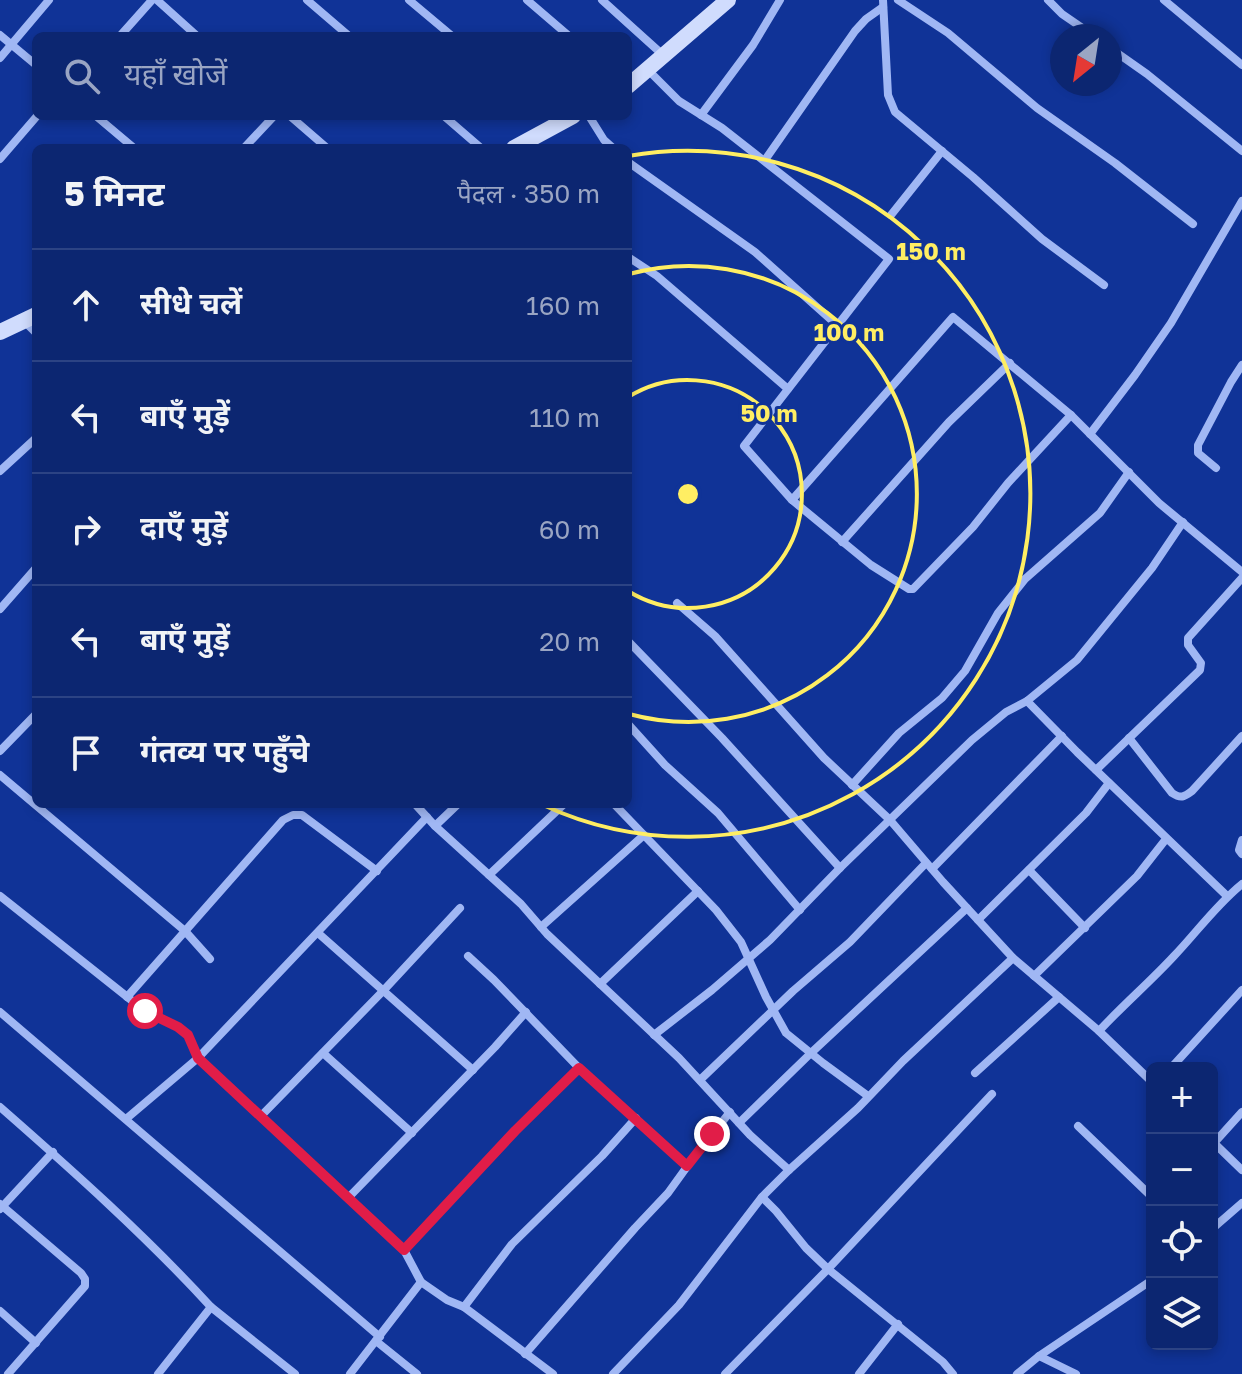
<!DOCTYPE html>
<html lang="hi">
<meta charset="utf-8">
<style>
:root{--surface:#0c2671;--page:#152e76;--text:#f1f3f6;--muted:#9aa5c3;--line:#2c4384}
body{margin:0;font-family:"Golos Text","Noto Sans Devanagari",sans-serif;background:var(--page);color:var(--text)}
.controls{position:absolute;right:24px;bottom:24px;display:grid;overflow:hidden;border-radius:12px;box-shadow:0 4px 12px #0003}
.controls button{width:72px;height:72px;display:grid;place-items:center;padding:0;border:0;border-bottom:2px solid var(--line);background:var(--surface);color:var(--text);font:40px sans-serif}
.compass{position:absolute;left:1050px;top:24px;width:72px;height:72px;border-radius:50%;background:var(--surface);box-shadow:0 4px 12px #0003;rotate:210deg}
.stop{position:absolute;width:24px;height:24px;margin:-18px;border:6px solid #e11d48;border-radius:50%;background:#fff}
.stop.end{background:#e11d48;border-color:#fff;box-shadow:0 2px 8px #0008}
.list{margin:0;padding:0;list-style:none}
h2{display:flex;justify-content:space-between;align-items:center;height:104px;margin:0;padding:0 32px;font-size:34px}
h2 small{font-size:26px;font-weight:400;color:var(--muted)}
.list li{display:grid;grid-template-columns:52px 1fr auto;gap:24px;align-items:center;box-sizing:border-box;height:112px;padding:0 32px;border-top:2px solid var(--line)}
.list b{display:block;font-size:30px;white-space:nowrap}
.list em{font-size:26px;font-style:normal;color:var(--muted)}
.icon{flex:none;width:44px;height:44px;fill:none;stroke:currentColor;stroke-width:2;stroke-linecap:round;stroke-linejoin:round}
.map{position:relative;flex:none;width:1242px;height:1374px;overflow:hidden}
.search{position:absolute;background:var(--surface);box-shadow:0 4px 12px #0003;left:32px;top:32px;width:600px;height:88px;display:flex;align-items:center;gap:20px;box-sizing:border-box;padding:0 28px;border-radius:12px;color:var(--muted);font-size:30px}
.panel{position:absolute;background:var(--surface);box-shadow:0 4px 12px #0003;left:32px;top:144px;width:600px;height:664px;border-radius:12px}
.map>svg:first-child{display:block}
</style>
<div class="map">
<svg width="1242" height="1374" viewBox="0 0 1242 1374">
<rect width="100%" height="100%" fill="#103397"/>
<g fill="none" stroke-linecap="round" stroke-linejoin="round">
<g stroke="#a0b7f4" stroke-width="8">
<polyline points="157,0 197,36"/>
<polyline points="307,0 349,36"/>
<polyline points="409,0 452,36"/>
<polyline points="527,0 569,36"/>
<polyline points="602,0 663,55"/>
<polyline points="883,0 888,95 895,112 973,177 1042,239 1104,285"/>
<polyline points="898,0 948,33 1037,108 1115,163 1193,224"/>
<polyline points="1048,0 1062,14 1094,36"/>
<polyline points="1164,0 1242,65"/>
<polyline points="0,35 36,65"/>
<polyline points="120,36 152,0"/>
<polyline points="1110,48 1147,74 1242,151"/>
<polyline points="0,58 49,0"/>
<polyline points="648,70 679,101 722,128 889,259 744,446 792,500 871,565 909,589 913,589 973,527 1008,483 1071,415"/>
<polyline points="701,115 753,45 780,0"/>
<polyline points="96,116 134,148"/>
<polyline points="290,116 327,148"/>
<polyline points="444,116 481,148"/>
<polyline points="589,116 604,140 613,148"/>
<polyline points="244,148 274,116"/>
<polyline points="0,159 37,116"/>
<polyline points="765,160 855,31 866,19 883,7"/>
<polyline points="628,162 755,252 837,325"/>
<polyline points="891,215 942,151"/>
<polyline points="628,257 657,276 788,389"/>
<polyline points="24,321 36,333"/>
<polyline points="1090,434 1135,375 1171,323 1242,201"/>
<polyline points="1216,468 1198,453 1198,445 1231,382 1242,365"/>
<polyline points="0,471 36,438"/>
<polyline points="792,500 953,317 1071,415 1159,503 1242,572"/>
<polyline points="842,542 949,422 1010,363"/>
<polyline points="677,603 715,636 824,758 890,820 943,882 1013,958"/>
<polyline points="0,609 36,568"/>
<polyline points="628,641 722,738 840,868"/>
<polyline points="1027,701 1077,752 1227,896"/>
<polyline points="628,724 665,765 718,813 800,910"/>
<path d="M1129,738L1172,793C1181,799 1184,797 1192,791L1242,736"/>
<polyline points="0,751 36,714"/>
<polyline points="1096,770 1200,670 1201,663 1188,645 1188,638 1242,578"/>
<polyline points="0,775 185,931 210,959"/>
<polyline points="852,785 899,733 942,698 965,671 998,613 1025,579 1100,513 1129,472"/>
<polyline points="415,804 435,826 521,904 547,934 679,1058 750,1135 789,1170"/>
<polyline points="614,804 716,910 741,942 766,997 786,1033 823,1063 868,1096"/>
<polyline points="435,826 458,804"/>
<polyline points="1242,840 1239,850 1242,854"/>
<polyline points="932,869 1062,736"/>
<polyline points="1029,870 1085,928"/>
<polyline points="489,875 564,804"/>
<polyline points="0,896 145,1011 178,1027 188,1035 198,1058 404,1250 421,1282 447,1300 464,1307 553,1374"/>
<polyline points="978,920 1086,813 1109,783"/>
<polyline points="541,927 644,835"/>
<polyline points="318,933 473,1070"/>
<polyline points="468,956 494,980 579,1068 687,1166"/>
<polyline points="1034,976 1137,876 1166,839"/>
<polyline points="600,984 698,891"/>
<polyline points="127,997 283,820 293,815 302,815 377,871"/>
<polyline points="0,1012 380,1337"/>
<polyline points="1099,1031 1152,1082"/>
<polyline points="654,1035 712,990 770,940 840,868 972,740 1006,712 1027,701 1077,660 1152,568 1183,522"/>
<polyline points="323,1053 412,1133"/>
<polyline points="1171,1068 1242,990"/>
<polyline points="975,1073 1059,997"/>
<polyline points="700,1080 793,991 850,942 926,863"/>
<path d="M0,1107C73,1171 145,1235 211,1307"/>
<polyline points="261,1116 383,991 460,908"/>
<polyline points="126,1119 198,1058 427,817"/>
<polyline points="739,1123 811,1053 967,908"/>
<polyline points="1078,1126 1152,1197"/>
<polyline points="1212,1141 1242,1170"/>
<polyline points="1214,1143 1242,1112"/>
<polyline points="762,1197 776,1211 806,1248 828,1269 943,1362 953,1374"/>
<polyline points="348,1198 495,1047 526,1012"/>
<polyline points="0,1204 81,1273 85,1279 85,1286 8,1374"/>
<polyline points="0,1209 53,1152"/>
<polyline points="1212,1229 1242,1203"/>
<polyline points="404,1250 515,1131 579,1068"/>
<polyline points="464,1307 512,1244 602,1156 636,1118"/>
<polyline points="0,1311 36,1343"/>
<polyline points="376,1341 417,1374"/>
<polyline points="525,1354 635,1228 668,1193 694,1157 730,1112"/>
<polyline points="1039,1356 1152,1280"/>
<polyline points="158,1374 211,1307 295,1374"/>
<polyline points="350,1374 421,1282"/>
<path d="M613,1374L679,1305L762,1197L789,1170L858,1108L903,1061L1013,958L1099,1031C1123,1005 1150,982 1174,956C1197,932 1216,905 1242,884"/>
<polyline points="725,1374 828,1269 992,1094"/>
<polyline points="859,1374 898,1324"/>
<polyline points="1017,1374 1039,1356 1076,1374"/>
</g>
<g stroke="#d0dcfd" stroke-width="16">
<polyline points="628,86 728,0"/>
<polyline points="514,148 573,116"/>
<polyline points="0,332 36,315"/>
</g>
</g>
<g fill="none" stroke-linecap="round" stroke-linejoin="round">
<polyline stroke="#e11d48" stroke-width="10" points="145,1011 178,1027 188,1035 198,1058 404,1250 515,1131 579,1068 687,1166 712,1134"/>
</g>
<g fill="none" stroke="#ffee63" stroke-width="4">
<path d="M628 397A114 114 0 1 1 628 591"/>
<path d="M629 274A228 228 0 1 1 629 714"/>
<path d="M628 156A343 343 0 1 1 543 805"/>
</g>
<circle cx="688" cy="494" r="12" fill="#ffee63" stroke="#103397" stroke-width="4"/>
<g font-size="24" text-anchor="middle" font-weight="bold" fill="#ffee63" stroke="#103397" stroke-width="6" stroke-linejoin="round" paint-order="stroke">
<text x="931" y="260">150 m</text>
<text x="849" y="341">100 m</text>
<text x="769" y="422">50 m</text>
</g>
</svg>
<div class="controls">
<button>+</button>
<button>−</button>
<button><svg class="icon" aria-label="locate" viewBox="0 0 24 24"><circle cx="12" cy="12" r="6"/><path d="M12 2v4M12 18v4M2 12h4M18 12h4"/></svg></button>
<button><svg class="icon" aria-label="layers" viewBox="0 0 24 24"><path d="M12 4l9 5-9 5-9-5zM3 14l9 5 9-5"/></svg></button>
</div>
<svg class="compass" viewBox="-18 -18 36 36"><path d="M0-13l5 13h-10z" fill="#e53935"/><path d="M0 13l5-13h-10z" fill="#9aa5c3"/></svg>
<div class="stop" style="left:145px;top:1011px"></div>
<div class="stop end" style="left:712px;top:1134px"></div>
<div class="search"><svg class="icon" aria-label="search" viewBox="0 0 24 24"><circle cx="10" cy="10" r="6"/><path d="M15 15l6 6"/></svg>यहाँ खोजें</div>
<section class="panel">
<h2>5 मिनट<small>पैदल · 350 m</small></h2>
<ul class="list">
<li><svg class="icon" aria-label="ahead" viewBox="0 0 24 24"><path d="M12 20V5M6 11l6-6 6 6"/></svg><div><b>सीधे चलें</b></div><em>160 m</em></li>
<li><svg class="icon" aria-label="left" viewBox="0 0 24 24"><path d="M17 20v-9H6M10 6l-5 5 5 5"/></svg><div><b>बाएँ मुड़ें</b></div><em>110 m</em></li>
<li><svg class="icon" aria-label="right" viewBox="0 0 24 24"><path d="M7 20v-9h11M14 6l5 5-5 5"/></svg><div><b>दाएँ मुड़ें</b></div><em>60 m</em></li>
<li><svg class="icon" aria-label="left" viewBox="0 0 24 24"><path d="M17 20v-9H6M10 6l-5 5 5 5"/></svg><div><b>बाएँ मुड़ें</b></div><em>20 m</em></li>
<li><svg class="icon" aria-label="arrive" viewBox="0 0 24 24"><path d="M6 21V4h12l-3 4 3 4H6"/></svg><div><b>गंतव्य पर पहुँचे</b></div></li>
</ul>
</section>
</div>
